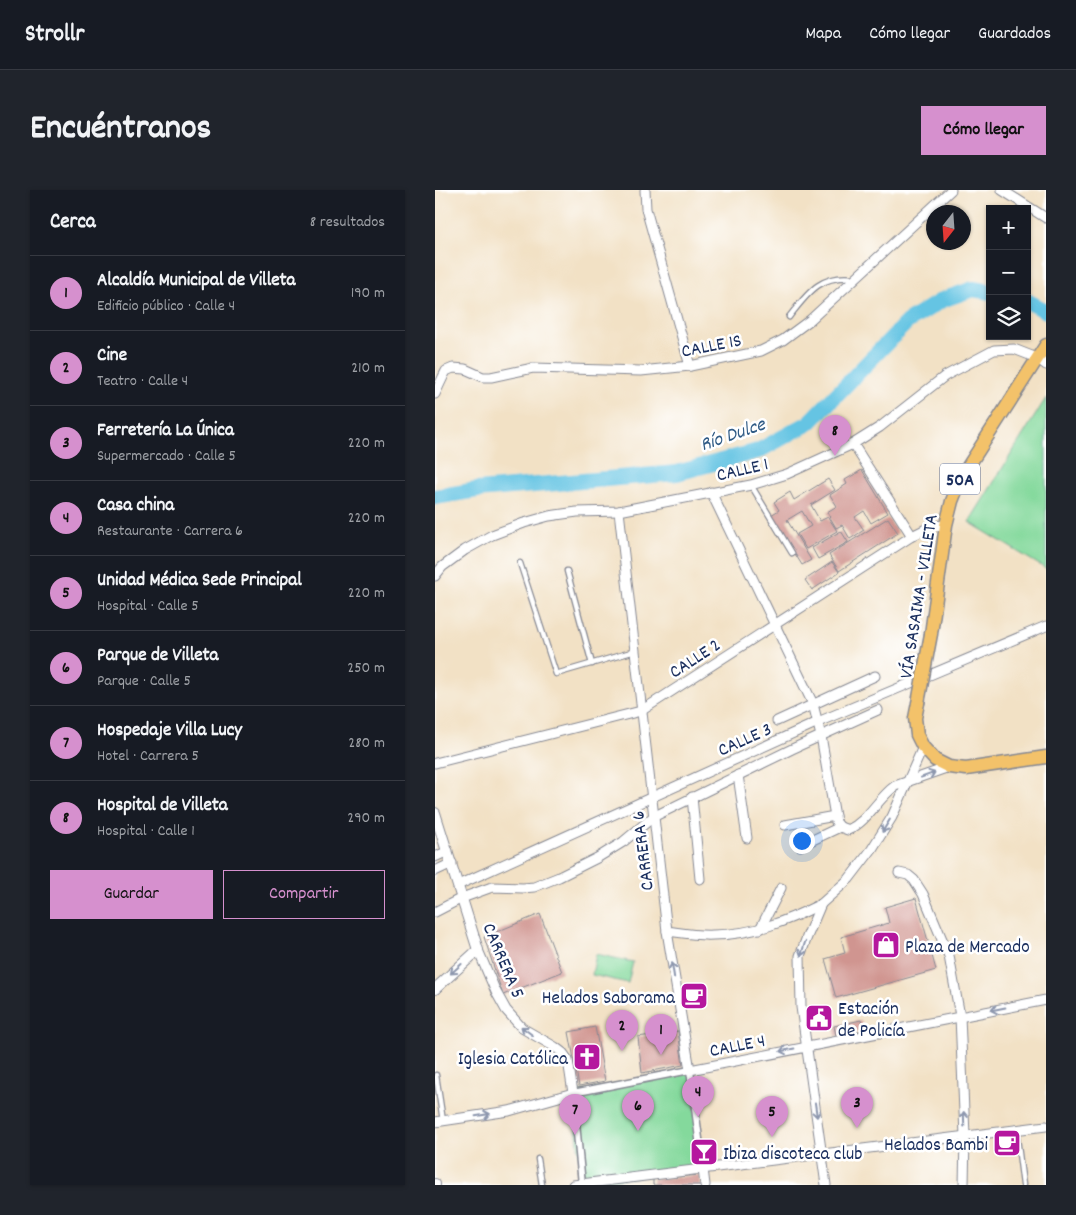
<!DOCTYPE html>
<html lang="es">
<meta charset="utf-8">
<style>
:root{--surface:#171b24;--page:#20242c;--text:#f1f3f6;--muted:#9ea1a6;--line:#363941;--accent:#d690ce}
body{margin:0;font-family:Dekko,sans-serif;background:var(--page);color:var(--text)}
.controls{position:absolute;right:15px;top:15px;display:grid;overflow:hidden;border-radius:0px;box-shadow:0 1px 4px #0004}
.controls button{width:45px;height:45px;display:grid;place-items:center;padding:0;border:0;border-bottom:1px solid var(--line);background:var(--surface);color:var(--text);font:25px sans-serif}
.compass{position:absolute;left:491px;top:15px;width:45px;height:45px;border-radius:50%;background:var(--surface);box-shadow:0 1px 4px #0004;rotate:197deg}
.you{position:absolute;left:366px;top:650px;width:18px;height:18px;margin:-12px;border:4px solid #fff;border-radius:50%;background:#1a73e8;box-shadow:0 0 0 8px #1a73e833}
.badge{display:grid;place-items:center;width:32px;height:32px;border-radius:50%;background:var(--accent);color:#111;font-size:16px;font-weight:700}
.pin{position:absolute;translate:-50% -41px;filter:drop-shadow(0 1px 2px #0008)}
.pin::after{content:'';position:absolute;top:26px;width:18px;height:15px;background:inherit;clip-path:polygon(0 0,100% 0,50% 100%)}
.list{margin:0;padding:0;list-style:none}
h2{display:flex;justify-content:space-between;align-items:center;height:65px;margin:0;padding:0 20px;font-size:21px}
h2 small{font-size:16px;font-weight:400;color:var(--muted)}
.list li{display:grid;grid-template-columns:32px 1fr auto;gap:15px;align-items:center;box-sizing:border-box;height:75px;padding:0 20px;border-top:1px solid var(--line)}
.list b{display:block;font-size:19px;white-space:nowrap}
.list p{margin:0;font-size:16px;white-space:nowrap;color:var(--muted)}
.list em{font-size:16px;font-style:normal;color:var(--muted)}
.actions{display:flex;gap:10px;padding:15px 20px}
.actions a{flex:1;padding:11px 0;border:1px solid var(--accent);border-radius:0px;text-align:center;font-size:18px;color:var(--accent)}
.actions .main{background:var(--accent);color:#111}
.icon{flex:none;width:28px;height:28px;fill:none;stroke:currentColor;stroke-width:2;stroke-linecap:round;stroke-linejoin:round}
.map{position:relative;flex:none;width:611px;height:995px;overflow:hidden;border-radius:0px}
header{display:flex;align-items:center;gap:30px;box-sizing:border-box;height:70px;padding:0 25px;background:var(--surface);border-bottom:1px solid var(--line)}
header strong{font-size:24px}
nav{display:flex;gap:28px;margin-inline-start:auto;font-size:18px}
.intro{display:flex;align-items:center;justify-content:space-between;box-sizing:border-box;height:120px;padding:0 30px}
h1{margin:0;font-size:35px}
.button{padding:12px 22px;border-radius:0px;background:var(--accent);color:#111;font-size:18px;font-weight:700}
main{display:flex;gap:30px;padding:0 30px}
aside{flex:1;background:var(--surface);border-radius:0px;box-shadow:0 1px 4px #0004}
.map>svg:first-child{display:block}
</style>
<header>
<strong>Strollr</strong>
<nav><a>Mapa</a><a>Cómo llegar</a><a>Guardados</a></nav>
</header>
<div class="intro"><h1>Encuéntranos</h1><a class="button">Cómo llegar</a></div>
<main>
<aside>
<h2>Cerca<small>8 resultados</small></h2>
<ul class="list">
<li><span class="badge">1</span><div><b>Alcaldía Municipal de Villeta</b><p>Edificio público · Calle 4</p></div><em>190 m</em></li>
<li><span class="badge">2</span><div><b>Cine</b><p>Teatro · Calle 4</p></div><em>210 m</em></li>
<li><span class="badge">3</span><div><b>Ferretería La Única</b><p>Supermercado · Calle 5</p></div><em>220 m</em></li>
<li><span class="badge">4</span><div><b>Casa china</b><p>Restaurante · Carrera 6</p></div><em>220 m</em></li>
<li><span class="badge">5</span><div><b>Unidad Médica Sede Principal</b><p>Hospital · Calle 5</p></div><em>220 m</em></li>
<li><span class="badge">6</span><div><b>Parque de Villeta</b><p>Parque · Calle 5</p></div><em>250 m</em></li>
<li><span class="badge">7</span><div><b>Hospedaje Villa Lucy</b><p>Hotel · Carrera 5</p></div><em>280 m</em></li>
<li><span class="badge">8</span><div><b>Hospital de Villeta</b><p>Hospital · Calle 1</p></div><em>290 m</em></li>
</ul>
<div class="actions"><a class="main">Guardar</a><a>Compartir</a></div>
</aside>
<div class="map">
<svg width="611" height="995" viewBox="0 0 611 995">
<rect width="100%" height="100%" fill="#fff"/>
<filter id="ink" filterUnits="userSpaceOnUse"><feTurbulence type="fractalNoise" baseFrequency=".02" numOctaves="2"/><feDisplacementMap in="SourceGraphic" scale="10" xChannelSelector="R" yChannelSelector="G"/><feConvolveMatrix kernelMatrix="1 2 1 2 8 2 1 2 1" color-interpolation-filters="sRGB"/></filter>
<filter id="wash" filterUnits="userSpaceOnUse"><feTurbulence type="fractalNoise" baseFrequency=".0096" numOctaves="4" result="noise"/><feDisplacementMap in="SourceGraphic" scale="20" xChannelSelector="R" yChannelSelector="G"/><feGaussianBlur stdDeviation="1.12" result="paint"/><feColorMatrix in="noise" values="0 0 0 0 0 0 0 0 0 0 0 0 0 0 0 0 0 1.4 0 .05"/><feComposite in="paint" operator="in"/></filter>
<g filter="url(#wash)">
<rect width="100%" height="100%" fill="#f2e1c5"/>
<g fill="#84d99c" stroke="#50847d">
<polygon points="611,208 611,379 534,332"/>
<polygon points="161,764 198,772 193,793 157,785"/>
<polygon points="255,880 268,979 147,994 138,903"/>
</g>
<g fill="none" stroke-linecap="round" stroke-linejoin="round">
<g stroke="#65c4e3" stroke-width="16">
<polyline points="592,111 611,121"/>
<polyline points="0,307 42,300 242,283 323,261 374,233 472,132 507,110 538,99 555,102"/>
</g>
</g>
<g id="blocks">
<g fill="#d09590">
<polygon points="427,280 453,323 436,333 429,321 420,327 429,340 415,349 407,335 401,338 392,322 402,316 395,305 412,294 410,290"/>
<polygon points="393,289 400,300 376,315 385,331 393,327 402,341 371,359 362,344 376,336 367,321 352,330 376,370 367,375 336,325 344,320 339,312 355,302 359,310"/>
<polygon points="453,328 463,343 404,381 394,365"/>
<polygon points="406,341 413,352 383,369 377,358"/>
<polygon points="397,372 404,382 377,400 370,390"/>
<polygon points="481,708 501,780 401,808 390,769 410,763 406,747 454,733 450,717"/>
<polygon points="105,724 127,782 68,805 49,747"/>
<polygon points="426,830 428,840 401,846 399,836"/>
<polygon points="160,837 170,891 144,896 134,842"/>
<polygon points="243,841 248,875 207,883 203,847"/>
<polygon points="265,985 266,995 218,995 218,989"/>
</g>
</g>
</g>
<g filter="url(#ink)">
<use href="#blocks" fill-opacity="0" stroke="#868892" stroke-width="1"/>
<g fill="none" stroke-linecap="round" stroke-linejoin="round">
<defs>
<g id="service">
<path d="M354,127C373,103 385,84 419,88"/>
<polyline points="316,295 357,363"/>
<polyline points="85,373 121,484 200,461"/>
<polyline points="132,381 157,474"/>
<polyline points="1,885 8,931"/>
<polyline points="581,940 588,995"/>
<polyline points="103,969 107,995"/>
</g>
<polyline id="pedestrian" points="147,994 138,903 255,880 268,979"/>
<g id="minor">
<polyline points="210,0 211,19 255,176"/>
<polyline points="567,0 611,28"/>
<polyline points="0,204 8,187 11,181 18,178 30,179 48,187 56,187 98,178 206,181 255,176 326,161 348,150 375,130 516,0"/>
<polyline points="418,254 477,346"/>
<polyline points="276,302 378,514 386,546 401,632 405,637"/>
<polyline points="184,321 232,741 255,880 611,810"/>
<polyline points="0,386 7,377 30,360 57,345 89,333 114,326 142,322 184,321 316,295 352,284 418,254 445,237 510,186 559,160 579,159 602,168 611,175"/>
<polyline points="342,531 440,486"/>
<polyline points="0,573 206,521 477,346 497,336 511,335"/>
<polyline points="303,585 312,648"/>
<polyline points="257,607 265,689"/>
<polyline points="350,635 400,626"/>
<path d="M365,656L405,637L413,640C433,631 443,608 460,596L514,577"/>
<polyline points="0,667 13,661"/>
<polyline points="0,681 17,673"/>
<polyline points="464,683 473,685 479,690 488,704 514,766 525,826 530,946 529,995"/>
<polyline points="23,695 383,532 611,436"/>
<polyline points="0,722 27,708 57,697 88,698 99,697 124,687 162,668 188,652 218,627 357,559 443,520"/>
<polyline points="325,739 346,698"/>
<path d="M232,741C247,743 263,746 278,745C317,745 352,731 386,714"/>
<polyline points="0,932 74,921 138,903 133,870 128,863 120,857 87,838 71,820 61,802 43,760"/>
<polyline points="268,979 270,995"/>
<polyline points="138,995 611,936"/>
<polyline points="391,995 366,817 365,766 372,747 386,714 414,689 437,659 457,627 488,557"/>
</g>
<g id="tertiary">
<polyline points="0,623 43,760 0,799"/>
<polyline points="0,994 0,995"/>
</g>
<g id="primary">
<polyline points="496,444 511,335 517,311 527,286 611,155"/>
<polyline points="483,513 480,528 482,545 488,557 500,570 514,577 531,579 611,567"/>
</g>
</defs>
<use href="#service" stroke="#868892" stroke-width="7"/>
<use href="#pedestrian" stroke="#868892" stroke-width="9"/>
<use href="#minor" stroke="#868892" stroke-width="11"/>
<use href="#tertiary" stroke="#868892" stroke-width="12"/>
<use href="#primary" stroke="#868892" stroke-width="15"/>
<use href="#service" stroke="#fff" stroke-width="4.5"/>
<use href="#pedestrian" stroke="#fff" stroke-width="6"/>
<use href="#minor" stroke="#fff" stroke-width="9"/>
<use href="#tertiary" stroke="#fff" stroke-width="10"/>
<use href="#primary" stroke="#f3c26a" stroke-width="12"/>
<defs>
<polyline id="primary-bridge" points="483,513 496,444"/>
</defs>
<use href="#primary-bridge" stroke="#868892" stroke-width="15" stroke-linecap="butt"/>
<use href="#primary-bridge" stroke="#f3c26a" stroke-width="12"/>
</g>
<defs><path id="oneway-shaft" d="M-6 0H5M1.5-3L5.5 0L1.5 3" fill="none" stroke-width="1.6" stroke-linecap="round" stroke-linejoin="round" transform="scale(1.25)"/></defs>
<g stroke="#8d97ae">
<use href="#oneway-shaft" transform="translate(493 585) rotate(-20)"/>
<use href="#oneway-shaft" transform="translate(451 636) rotate(121)"/>
<use href="#oneway-shaft" transform="translate(368 759) rotate(107)"/>
<use href="#oneway-shaft" transform="translate(21 779) rotate(138)"/>
<use href="#oneway-shaft" transform="translate(238 780) rotate(-99)"/>
<use href="#oneway-shaft" transform="translate(563 819) rotate(169)"/>
<use href="#oneway-shaft" transform="translate(92 841) rotate(-143)"/>
<use href="#oneway-shaft" transform="translate(352 860) rotate(169)"/>
<use href="#oneway-shaft" transform="translate(381 920) rotate(82)"/>
<use href="#oneway-shaft" transform="translate(48 925) rotate(-9)"/>
<use href="#oneway-shaft" transform="translate(529 929) rotate(-92)"/>
</g>
</g>
<defs>
<symbol id="shop-square" viewBox="-11 -11 22 22"><rect x="-9" y="-9" width="18" height="18" rx="4" fill="#b5179e" stroke="#fff"/><path d="M-5-2.5h2.3a2.7 3.5 0 0 1 5.4 0H5L5.5 6h-11ZM-1.5-2.5h3a1.5 2.3 0 0 0-3 0Z" fill="#fff"/></symbol>
<symbol id="cafe-square" viewBox="-11 -11 22 22"><rect x="-9" y="-9" width="18" height="18" rx="4" fill="#b5179e" stroke="#fff"/><path d="M-5.5-4.5H6V0H3Q3 3.5 0 3.5H-2.5Q-5.5 3.5-5.5 0ZM3-3.2v2h1.7v-2ZM-6 4.5H4V6H-6Z" fill="#fff"/></symbol>
<symbol id="civic-square" viewBox="-11 -11 22 22"><rect x="-9" y="-9" width="18" height="18" rx="4" fill="#b5179e" stroke="#fff"/><path d="M-.6-6.5H3V-4.5H.6V-3L4-1V1h2V6H-6V1h2V-1L-.6-3ZM-1.2 2.5V6h2.4V2.5Z" fill="#fff"/></symbol>
<symbol id="church-square" viewBox="-11 -11 22 22"><rect x="-9" y="-9" width="18" height="18" rx="4" fill="#b5179e" stroke="#fff"/><path d="M-1.2-6h2.4v3.5h3.3v2.4h-3.3V6h-2.4V-.1h-3.3v-2.4h3.3Z" fill="#fff"/></symbol>
<symbol id="bar-square" viewBox="-11 -11 22 22"><rect x="-9" y="-9" width="18" height="18" rx="4" fill="#b5179e" stroke="#fff"/><path d="M-6-5H6L.8 .8V4.5H3.5V6h-7V4.5H-.8V.8Z" fill="#fff"/></symbol>
</defs>
<g fill-rule="evenodd">
<use href="#shop-square" x="435" y="739" width="32" height="32"/>
<use href="#cafe-square" x="243" y="790" width="32" height="32"/>
<use href="#civic-square" x="368" y="812" width="32" height="32"/>
<use href="#church-square" x="136" y="851" width="32" height="32"/>
<use href="#cafe-square" x="556" y="937" width="32" height="32"/>
<use href="#bar-square" x="253" y="946" width="32" height="32"/>
</g>
<g text-anchor="middle" stroke-width="5" stroke-linejoin="round" paint-order="stroke">
<rect fill="#fff" stroke="#5f6d8e" stroke-width="1" x="505" y="273.5" width="40" height="31" rx="4"/>
<g font-size="18" font-weight="bold" fill="#1b2f5e">
<text x="525" y="295">50A</text>
</g>
<g font-size="19" fill="#1b2f5e" stroke="#fff">
<text transform="translate(276 154) rotate(-11)" y="7">CALLE 1S</text>
<text transform="translate(307 278) rotate(-13)" y="7">CALLE 1</text>
<text transform="translate(482 406) rotate(-81)" y="7">VÍA SASAIMA - VILLETA</text>
<text transform="translate(259 467) rotate(-33)" y="7">CALLE 2</text>
<text transform="translate(309 548) rotate(-24)" y="7">CALLE 3</text>
<text transform="translate(206 661) rotate(-97)" y="7">CARRERA 6</text>
<text transform="translate(70 770) rotate(67)" y="7">CARRERA 5</text>
<text transform="translate(302 854) rotate(-11)" y="7">CALLE 4</text>
</g>
<g font-size="19" fill="#1b2f5e" stroke="#fff" text-anchor="start">
<text x="470" y="762">Plaza de Mercado</text>
<text x="240" y="813" text-anchor="end">Helados Saborama</text>
<text x="403" y="824">Estación<tspan x="403" dy="22">de Policía</tspan></text>
<text x="133" y="874" text-anchor="end">Iglesia Católica</text>
<text x="553" y="960" text-anchor="end">Helados Bambi</text>
<text x="288" y="969">Ibiza discoteca club</text>
</g>
<g font-size="20" font-style="italic" fill="#315c86" stroke="#fff">
<text transform="translate(297 243) rotate(-19)" y="7">Río Dulce</text>
</g>
</g>
</svg>
<div class="controls">
<button>+</button>
<button>−</button>
<button><svg class="icon" aria-label="layers" viewBox="0 0 24 24"><path d="M12 4l9 5-9 5-9-5zM3 14l9 5 9-5"/></svg></button>
</div>
<svg class="compass" viewBox="-18 -18 36 36"><path d="M0-13l5 13h-10z" fill="#e53935"/><path d="M0 13l5-13h-10z" fill="#9ea1a6"/></svg>
<div class="you"></div>
<div class="pin badge" style="left:226px;top:865px">1</div>
<div class="pin badge" style="left:187px;top:861px">2</div>
<div class="pin badge" style="left:422px;top:938px">3</div>
<div class="pin badge" style="left:263px;top:927px">4</div>
<div class="pin badge" style="left:337px;top:947px">5</div>
<div class="pin badge" style="left:203px;top:941px">6</div>
<div class="pin badge" style="left:140px;top:945px">7</div>
<div class="pin badge" style="left:400px;top:266px">8</div>
</div>
</main>
